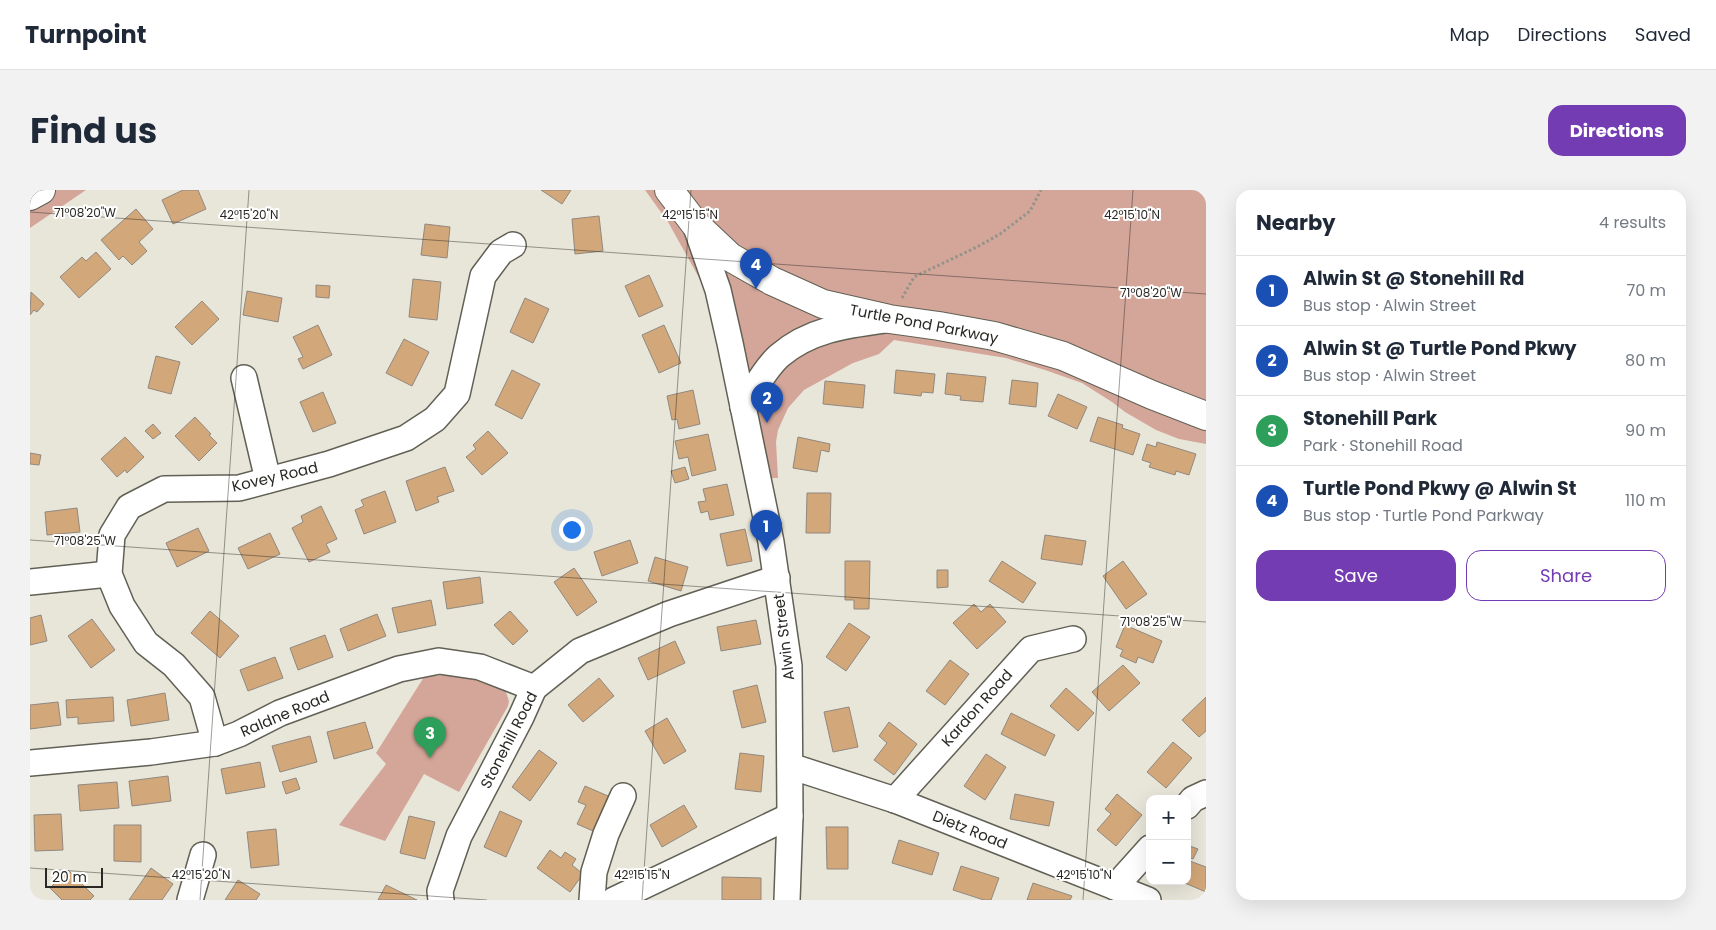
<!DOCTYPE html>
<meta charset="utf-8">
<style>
:root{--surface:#fff;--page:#f2f2f3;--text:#1f2937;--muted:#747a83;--line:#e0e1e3;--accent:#743cb2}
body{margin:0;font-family:Poppins,sans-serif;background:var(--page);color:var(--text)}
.controls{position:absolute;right:15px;bottom:15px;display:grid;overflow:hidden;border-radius:10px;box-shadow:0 5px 20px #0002}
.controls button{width:45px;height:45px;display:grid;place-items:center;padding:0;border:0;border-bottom:1px solid var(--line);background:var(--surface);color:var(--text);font:25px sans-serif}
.scale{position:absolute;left:15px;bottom:12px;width:58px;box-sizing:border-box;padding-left:5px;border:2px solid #292824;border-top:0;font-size:14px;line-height:18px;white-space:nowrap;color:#292824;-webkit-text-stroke:4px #fff;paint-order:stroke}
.you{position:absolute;left:541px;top:339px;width:18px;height:18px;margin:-12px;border:4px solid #fff;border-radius:50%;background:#1a73e8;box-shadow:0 0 0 8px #1a73e833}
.badge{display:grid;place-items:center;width:32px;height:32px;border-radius:50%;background:var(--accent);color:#fff;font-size:16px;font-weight:700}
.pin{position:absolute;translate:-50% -41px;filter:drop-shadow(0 1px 2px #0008)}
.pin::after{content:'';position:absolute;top:26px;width:18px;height:15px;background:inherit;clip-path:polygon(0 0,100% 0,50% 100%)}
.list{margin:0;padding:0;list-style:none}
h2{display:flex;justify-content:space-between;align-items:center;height:65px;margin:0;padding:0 20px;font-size:21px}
h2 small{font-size:16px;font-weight:400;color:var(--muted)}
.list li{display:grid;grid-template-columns:32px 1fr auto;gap:15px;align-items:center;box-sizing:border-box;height:70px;padding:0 20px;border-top:1px solid var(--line)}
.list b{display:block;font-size:19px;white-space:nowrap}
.list p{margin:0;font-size:16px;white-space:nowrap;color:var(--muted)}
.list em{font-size:16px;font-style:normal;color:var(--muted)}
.actions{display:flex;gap:10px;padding:15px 20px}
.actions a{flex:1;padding:11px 0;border:1px solid var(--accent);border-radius:15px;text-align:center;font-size:18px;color:var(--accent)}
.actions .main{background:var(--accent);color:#fff}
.map{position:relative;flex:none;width:1176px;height:710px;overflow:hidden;border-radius:15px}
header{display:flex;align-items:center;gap:30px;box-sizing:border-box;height:70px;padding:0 25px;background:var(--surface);border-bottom:1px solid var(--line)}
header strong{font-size:24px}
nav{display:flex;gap:28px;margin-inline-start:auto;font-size:18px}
.intro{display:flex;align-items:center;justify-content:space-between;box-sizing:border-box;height:120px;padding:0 30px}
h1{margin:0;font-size:35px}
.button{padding:12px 22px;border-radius:15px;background:var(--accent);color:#fff;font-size:18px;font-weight:700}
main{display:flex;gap:30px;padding:0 30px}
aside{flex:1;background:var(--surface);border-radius:15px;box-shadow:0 5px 20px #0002}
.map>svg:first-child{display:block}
</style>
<header>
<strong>Turnpoint</strong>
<nav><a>Map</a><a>Directions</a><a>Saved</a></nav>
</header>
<div class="intro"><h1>Find us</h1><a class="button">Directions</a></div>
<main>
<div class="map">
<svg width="1176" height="710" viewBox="0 0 1176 710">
<rect width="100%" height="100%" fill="#e8e6d9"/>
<g fill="#d4a699">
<polygon points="0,0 56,0 0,38"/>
<polygon points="615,0 1176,0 1176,254 1149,249 1126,240 1095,222 1082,212 1052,193 1015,180 976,168 864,150 849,164 823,173 774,200 758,218 748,240 746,252 748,288 719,288 694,154 672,93 638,32"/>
<polygon points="415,485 451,488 475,499 479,511 478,516 429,602 394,584 355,651 309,635 356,574 346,563 394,487"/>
</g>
<g fill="#d2a779" stroke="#918880">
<polygon points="153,0 168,0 176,19 143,34 132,10"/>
<polygon points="511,0 541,0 532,14"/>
<polygon points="106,19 123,39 109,52 117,61 102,75 93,66 89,70 71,50"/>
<polygon points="569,26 573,61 545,64 542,29"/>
<polygon points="395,34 420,37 417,68 391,65"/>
<polygon points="66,62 81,79 49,108 30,87 52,67 56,71"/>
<polygon points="619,85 633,116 609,127 595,96"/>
<polygon points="383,89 411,92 407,130 379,127"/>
<polygon points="286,95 300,96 299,108 286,107"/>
<polygon points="217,101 252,108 248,132 213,125"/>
<polygon points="1,102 14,114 7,122 4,120 0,125"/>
<polygon points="495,108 519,119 503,153 480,142"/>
<polygon points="172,111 189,129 162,155 145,137"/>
<polygon points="288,135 302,165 273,179 268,169 273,167 263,147"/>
<polygon points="634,135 651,173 629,183 612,145"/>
<polygon points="374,149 399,162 382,196 356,183"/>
<polygon points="126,166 150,172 141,204 118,198"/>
<polygon points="482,180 510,194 492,229 465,215"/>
<polygon points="866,180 905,184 903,203 892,202 891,206 864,203"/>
<polygon points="917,183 956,187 953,212 930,210 931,206 915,204"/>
<polygon points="982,190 1008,193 1006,217 979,214"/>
<polygon points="795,191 835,195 833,218 793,214"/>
<polygon points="663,200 670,234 649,239 647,229 642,230 637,206"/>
<polygon points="293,202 306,233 283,242 270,212"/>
<polygon points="1028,204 1057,217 1047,239 1018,226"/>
<polygon points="165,227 181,244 179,245 187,253 169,271 145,246"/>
<polygon points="1068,227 1093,235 1092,238 1110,244 1103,265 1060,251"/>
<polygon points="123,234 131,243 123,249 115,241"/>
<polygon points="458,241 478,263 452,285 436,267 446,259 443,255"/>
<polygon points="678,244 686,280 662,286 658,267 649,269 645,251"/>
<polygon points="95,247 114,267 97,283 95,280 87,287 71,269"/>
<polygon points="768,247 800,254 799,262 791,260 787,282 763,278"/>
<polygon points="1127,252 1166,264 1159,285 1146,281 1145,285 1119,277 1121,273 1112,270 1117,254 1126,257"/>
<polygon points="0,263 11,265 9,275 0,274"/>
<polygon points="415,277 424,301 407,307 409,312 386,321 376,291"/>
<polygon points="655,277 659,289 645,293 641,281"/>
<polygon points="697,294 704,325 680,330 678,321 671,323 668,312 676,311 673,299"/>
<polygon points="355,301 366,332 334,344 325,320 334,316 331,310"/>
<polygon points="777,303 801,303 800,343 776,343"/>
<polygon points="291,316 307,349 296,354 300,362 279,372 262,338 273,332 271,326"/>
<polygon points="47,318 50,342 17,345 15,322"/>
<polygon points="168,338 179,361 147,377 136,353"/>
<polygon points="715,339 722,371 697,376 690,344"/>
<polygon points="240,343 250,364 218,379 208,358"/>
<polygon points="1015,345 1056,351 1052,375 1011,369"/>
<polygon points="600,350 608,373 572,386 564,362"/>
<polygon points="625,367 658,377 651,401 618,391"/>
<polygon points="815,371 840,371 839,419 824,419 824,410 815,410"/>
<polygon points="972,371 1006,393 993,413 959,391"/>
<polygon points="1093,371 1117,404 1096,419 1073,386"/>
<polygon points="544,378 567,412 547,426 524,392"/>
<polygon points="907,380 918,380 918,397 907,398"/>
<polygon points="450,387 453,413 417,419 413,392"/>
<polygon points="401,410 406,435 368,443 362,418"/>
<polygon points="944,414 951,422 960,414 976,432 947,459 923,433"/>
<polygon points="180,421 209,446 190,468 161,443"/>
<polygon points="480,421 498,441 483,455 464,435"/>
<polygon points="347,424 356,446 318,461 310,439"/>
<polygon points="11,425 17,451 0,455 0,428"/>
<polygon points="62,429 85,460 61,478 38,446"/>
<polygon points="726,430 731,454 691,461 687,437"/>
<polygon points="819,433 840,447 816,481 796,467"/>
<polygon points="1095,435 1132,451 1123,473 1108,467 1106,473 1090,466 1093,460 1086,457"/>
<polygon points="295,445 303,467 268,480 260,458"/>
<polygon points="645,451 655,473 618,490 608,468"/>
<polygon points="245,467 253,488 218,501 210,480"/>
<polygon points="920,470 939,484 915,515 896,501"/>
<polygon points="1093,475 1110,493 1079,521 1062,502"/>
<polygon points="569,488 584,506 553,532 538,515"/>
<polygon points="727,495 736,532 712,538 703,501"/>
<polygon points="1036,498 1064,523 1048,541 1020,516"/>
<polygon points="135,503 139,530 101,536 97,510"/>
<polygon points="83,507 84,531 48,534 48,527 37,528 36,510"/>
<polygon points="1176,507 1176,541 1169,547 1152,530"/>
<polygon points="28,512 31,535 0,539 0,515"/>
<polygon points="819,517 828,557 803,562 794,522"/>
<polygon points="981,523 1025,545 1015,566 971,544"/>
<polygon points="637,528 656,561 634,574 615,541"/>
<polygon points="335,532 343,558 304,569 297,542"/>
<polygon points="859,532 887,554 864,585 844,570 857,553 849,546"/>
<polygon points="280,546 287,572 250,582 242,556"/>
<polygon points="1143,552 1162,568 1136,598 1117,582"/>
<polygon points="509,560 527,573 500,611 482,597"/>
<polygon points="710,563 734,566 731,602 705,599"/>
<polygon points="956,564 976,577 955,610 934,596"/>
<polygon points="230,572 235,597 196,604 191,579"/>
<polygon points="138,586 141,611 102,616 99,591"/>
<polygon points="266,588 270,599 256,604 252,592"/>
<polygon points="87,592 89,618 50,621 48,595"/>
<polygon points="555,596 585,609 570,644 547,634 556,615 548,612"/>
<polygon points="985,604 1024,612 1019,636 980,629"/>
<polygon points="1087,604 1112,625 1086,656 1067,640 1081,624 1075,619"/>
<polygon points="654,615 667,637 632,657 620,635"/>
<polygon points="470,621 492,631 476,667 454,657"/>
<polygon points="31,624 33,660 5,661 4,625"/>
<polygon points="379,626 405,632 395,669 370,663"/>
<polygon points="84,635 111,635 111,672 84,671"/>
<polygon points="796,637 818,637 818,679 797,679"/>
<polygon points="246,639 249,675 221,678 217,642"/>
<polygon points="869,650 909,663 902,685 862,673"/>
<polygon points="1157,655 1168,659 1163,669 1157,667"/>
<polygon points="520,660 531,668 535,662 546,669 542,675 553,684 540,702 507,678"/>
<polygon points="1157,670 1176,677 1176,702 1150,691 1157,691"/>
<polygon points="931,676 969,688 961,710 954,710 923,700"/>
<polygon points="121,678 143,694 132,710 99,710"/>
<polygon points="38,680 64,706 60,710 32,710 20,698"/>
<polygon points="692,687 731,688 731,710 692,710"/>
<polygon points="208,690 230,704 226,710 195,710"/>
<polygon points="1003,693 1042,706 1040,710 997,710"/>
<polygon points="356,695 387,710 348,710"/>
</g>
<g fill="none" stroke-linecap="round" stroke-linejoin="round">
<defs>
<g id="minor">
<polyline points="665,34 688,100 700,153 741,352 759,476 760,626 757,710"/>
<polyline points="214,188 238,290"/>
<path d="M713,217C724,200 734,180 749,166C779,140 816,135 854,130"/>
<polyline points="0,392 79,384"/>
<polyline points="185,553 172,507 144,475 116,453 92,416 79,384 82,345 99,317 134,299 209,298 299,274 376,248 405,229 427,204 453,86 471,62 483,55"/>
<polyline points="0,573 121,562 185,553 209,544 250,523 369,479 409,471 450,477 504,498"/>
<polyline points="760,576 865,610 1118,710"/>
<polyline points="865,610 1001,459 1043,449"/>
<polyline points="1157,616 1163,609 1176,603"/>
<polyline points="1085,697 1120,658"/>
<polyline points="160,710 173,665"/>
<polyline points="411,710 410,701 429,646 491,527 504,498 550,461 639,424 747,388"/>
<polyline points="562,710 564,682 576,644 593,606"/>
<polyline points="584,710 760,626"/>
</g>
<g id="major">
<polyline points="639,0 665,34 700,67 742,91 793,114 859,129 909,136 964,146 1033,166 1122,205 1176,226"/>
<polyline points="0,6 11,0"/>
</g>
</defs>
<use href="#minor" stroke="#616055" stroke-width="28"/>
<use href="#major" stroke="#616055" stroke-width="30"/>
<polyline stroke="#95938a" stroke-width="3" stroke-dasharray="2.5 2.5" stroke-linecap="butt" points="872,108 884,87 947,57 970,44 1000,21 1011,0"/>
<use href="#minor" stroke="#fff" stroke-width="25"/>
<use href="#major" stroke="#fff" stroke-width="28"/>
</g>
<path fill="none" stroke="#292824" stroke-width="1" stroke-opacity="0.45" d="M0,22L1176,104M0,350L1176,432M0,678L457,710M170,710L219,0M612,710L661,0M1053,710L1103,0"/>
<g text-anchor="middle" stroke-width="4" stroke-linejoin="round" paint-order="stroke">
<g font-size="15" fill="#292824" stroke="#fff">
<text transform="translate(894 134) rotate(11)" y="5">Turtle Pond Parkway</text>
<text transform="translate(245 287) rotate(-13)" y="5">Kovey Road</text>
<text transform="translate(754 447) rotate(-97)" y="5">Alwin Street</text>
<text transform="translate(947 518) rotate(-48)" y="5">Kardon Road</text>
<text transform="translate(255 524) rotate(-23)" y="5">Raldne Road</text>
<text transform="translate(479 550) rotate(-63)" y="5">Stonehill Road</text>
<text transform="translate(940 640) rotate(22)" y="5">Dietz Road</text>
</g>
</g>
<g font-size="12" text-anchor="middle" fill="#292824" stroke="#fff" stroke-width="4" stroke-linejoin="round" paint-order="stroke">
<text x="55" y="27">71°08'20"W</text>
<text x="219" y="29">42°15'20"N</text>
<text x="660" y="29">42°15'15"N</text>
<text x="1102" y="29">42°15'10"N</text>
<text x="1121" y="107">71°08'20"W</text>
<text x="55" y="355">71°08'25"W</text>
<text x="1121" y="436">71°08'25"W</text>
<text x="171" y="689">42°15'20"N</text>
<text x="612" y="689">42°15'15"N</text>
<text x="1054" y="689">42°15'10"N</text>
</g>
</svg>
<div class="controls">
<button>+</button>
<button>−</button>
</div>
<div class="scale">20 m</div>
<div class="you"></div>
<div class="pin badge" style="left:736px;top:361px;background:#1a4fb4">1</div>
<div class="pin badge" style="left:737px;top:233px;background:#1a4fb4">2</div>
<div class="pin badge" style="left:400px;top:568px;background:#2e9e5b">3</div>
<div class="pin badge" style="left:726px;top:99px;background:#1a4fb4">4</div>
</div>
<aside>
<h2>Nearby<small>4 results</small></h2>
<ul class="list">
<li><span class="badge" style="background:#1a4fb4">1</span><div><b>Alwin St @ Stonehill Rd</b><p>Bus stop · Alwin Street</p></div><em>70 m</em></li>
<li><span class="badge" style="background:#1a4fb4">2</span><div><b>Alwin St @ Turtle Pond Pkwy</b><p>Bus stop · Alwin Street</p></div><em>80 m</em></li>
<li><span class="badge" style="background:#2e9e5b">3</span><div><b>Stonehill Park</b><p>Park · Stonehill Road</p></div><em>90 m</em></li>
<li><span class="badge" style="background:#1a4fb4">4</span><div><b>Turtle Pond Pkwy @ Alwin St</b><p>Bus stop · Turtle Pond Parkway</p></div><em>110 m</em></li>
</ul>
<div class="actions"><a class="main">Save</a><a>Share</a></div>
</aside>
</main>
